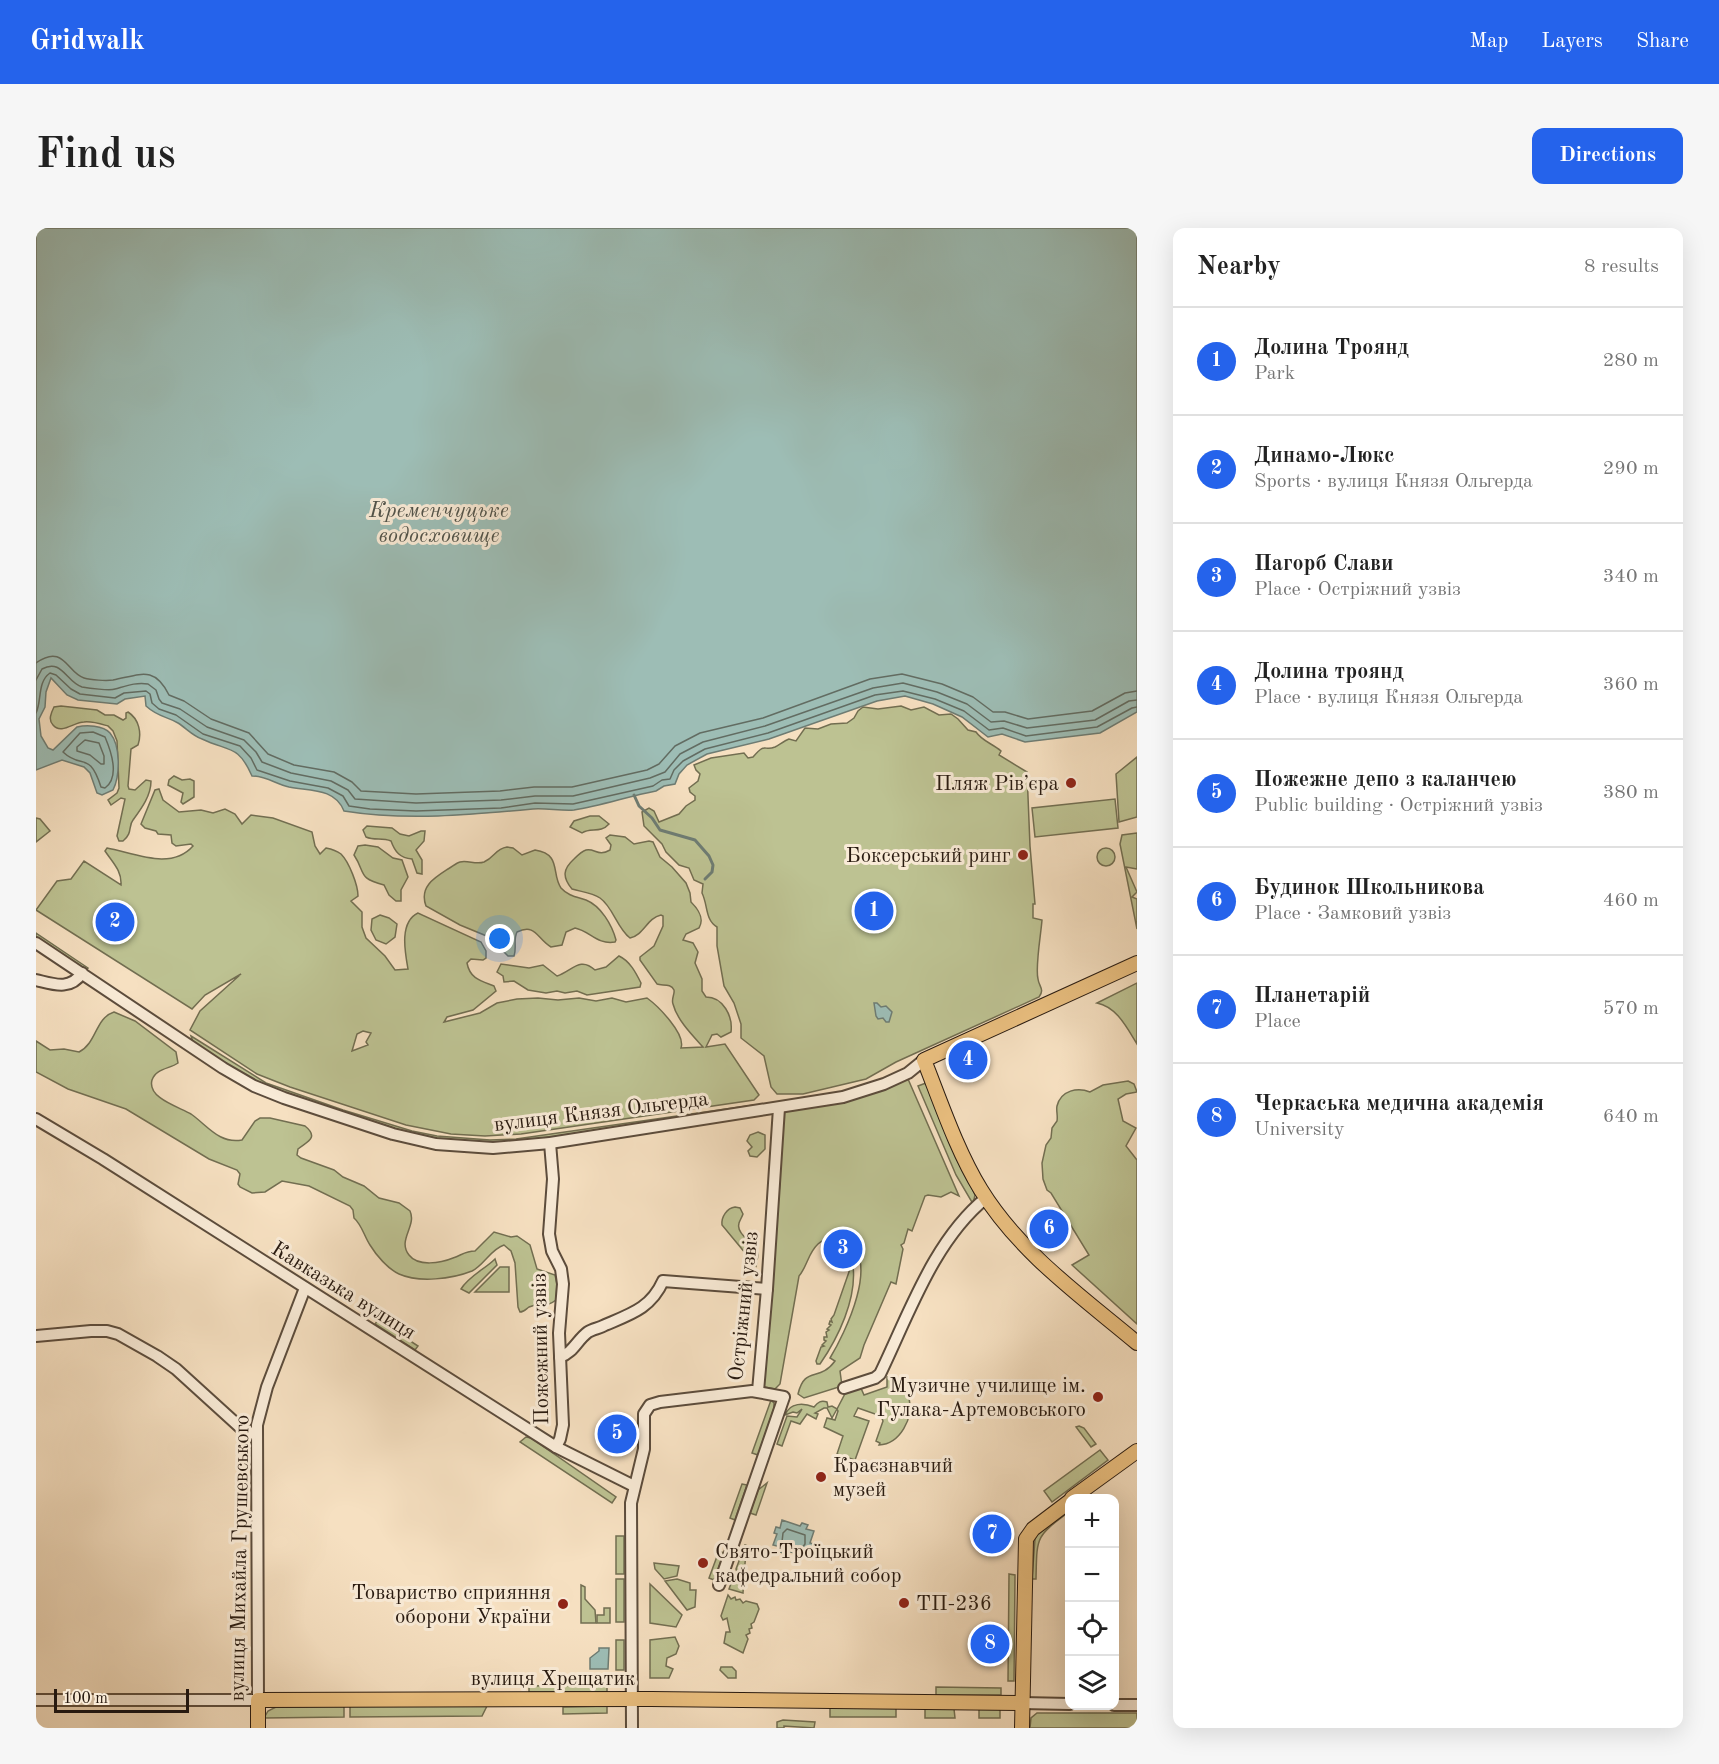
<!DOCTYPE html>
<meta charset="utf-8">
<style>
:root{--surface:#fff;--page:#f6f6f6;--text:#222;--muted:#767676;--line:#e0e0e0;--accent:#2563eb}
body{margin:0;font-family:"Old Standard TT",serif;background:var(--page);color:var(--text)}
.controls{position:absolute;right:18px;bottom:18px;display:grid;overflow:hidden;border-radius:12px;box-shadow:0 6px 24px #0002}
.controls button{width:54px;height:54px;display:grid;place-items:center;padding:0;border:0;border-bottom:2px solid var(--line);background:var(--surface);color:var(--text);font:30px sans-serif}
.scale{position:absolute;left:18px;bottom:15px;width:135px;box-sizing:border-box;padding-left:6px;border:3px solid #281a10;border-top:0;font-size:16px;line-height:21px;white-space:nowrap;color:#281a10;-webkit-text-stroke:4px #f9ebd7;paint-order:stroke}
.you{position:absolute;left:464px;top:711px;width:21px;height:21px;margin:-15px;border:4px solid #fff;border-radius:50%;background:#1a73e8;box-shadow:0 0 0 9px #1a73e833}
.badge{display:grid;place-items:center;width:39px;height:39px;border-radius:50%;background:var(--accent);color:#fff;font-size:20px;font-weight:700}
.pin{position:absolute;translate:-50% -50%;border:3px solid #fff;box-shadow:0 2px 6px #0006}
.list{margin:0;padding:0;list-style:none}
h2{display:flex;justify-content:space-between;align-items:center;height:78px;margin:0;padding:0 24px;font-size:26px}
h2 small{font-size:20px;font-weight:400;color:var(--muted)}
.list li{display:grid;grid-template-columns:39px 1fr auto;gap:18px;align-items:center;box-sizing:border-box;height:108px;padding:0 24px;border-top:2px solid var(--line)}
.list b{display:block;font-size:22px;white-space:nowrap}
.list p{margin:0;font-size:20px;white-space:nowrap;color:var(--muted)}
.list em{font-size:20px;font-style:normal;color:var(--muted)}
.icon{flex:none;width:33px;height:33px;fill:none;stroke:currentColor;stroke-width:2;stroke-linecap:round;stroke-linejoin:round}
.map{position:relative;flex:none;width:1101px;height:1500px;overflow:hidden;border-radius:12px}
header{display:flex;align-items:center;gap:36px;box-sizing:border-box;height:84px;padding:0 30px;background:var(--accent);color:#fff}
header strong{font-size:28px}
nav{display:flex;gap:33px;margin-inline-start:auto;font-size:21px}
.intro{display:flex;align-items:center;justify-content:space-between;box-sizing:border-box;height:144px;padding:0 36px}
h1{margin:0;font-size:42px}
.button{padding:15px 27px;border-radius:12px;background:var(--accent);color:#fff;font-size:21px;font-weight:700}
main{display:flex;gap:36px;padding:0 36px}
aside{flex:1;background:var(--surface);border-radius:12px;box-shadow:0 6px 24px #0002}
.map>svg:first-child{display:block}
</style>
<header>
<strong>Gridwalk</strong>
<nav><a>Map</a><a>Layers</a><a>Share</a></nav>
</header>
<div class="intro"><h1>Find us</h1><a class="button">Directions</a></div>
<main>
<div class="map">
<svg width="1101" height="1500" viewBox="0 0 1101 1500">
<rect width="100%" height="100%" fill="#f6e0c1"/>
<filter id="stains"><feTurbulence type="fractalNoise" baseFrequency=".00333" numOctaves="4"/><feColorMatrix values="0 0 0 0 .2 0 0 0 0 .09 0 0 0 0 .02 0 0 0 .5 -.17"/></filter>
<radialGradient id="worn" r=".72"><stop offset=".6" stop-color="#630" stop-opacity="0"/><stop offset="1" stop-color="#630" stop-opacity=".3"/></radialGradient>
<g fill="#bdc292" stroke="#726e51" stroke-width="1.5" fill-rule="evenodd">
<path d="M25,478L61,482L69,487H78L87,492L90,490V485L92,484C103,491 106,505 102,517L95,521L92,558L93,561L99,562L110,552L115,553C115,568 105,581 97,592C92,598 97,605 87,613H83L81,608L89,571L85,570L75,577L72,572L81,565L83,560L81,513L77,503L72,498C65,496 56,493 48,494C38,494 25,507 17,497C12,492 15,485 18,479Z"/>
<path d="M865,478L875,482L888,479L903,487L915,486L922,491L932,502L940,504C946,513 957,516 965,523L963,527L991,544L994,618L999,676H997V690L1006,692C1005,706 999,739 1002,751C1003,759 1009,761 1003,769L860,834L830,851L767,866H741L735,859L728,828L705,810V796L698,775L688,758L681,718V699C669,692 672,677 666,665L667,656L658,652L653,640L643,637L630,624L626,616L608,598L606,584L613,580L618,583L623,594L643,586L650,578L659,572V568L654,564L653,560L662,553L664,546L660,542L658,537L675,530L708,525L712,530L717,529C731,513 727,524 739,519C743,517 748,513 753,511L760,513L769,500L782,501L795,496L811,495L818,490L822,483L827,479L842,481Z"/>
<polygon points="1101,529 1101,589 1083,594 1080,546"/>
<polygon points="138,548 146,552 154,551 158,553 158,569 147,576 145,574 147,565 132,557 133,552"/>
<path d="M123,561L127,572L143,584L165,582L177,585L189,581L199,586L206,596L215,587L237,590L276,604L279,618L284,626L290,620C295,621 301,623 305,626C313,634 322,657 322,668L315,673L326,684V699L330,710L349,728L359,742L372,741C369,724 363,694 382,685L445,714L450,723V730L447,732L435,731L431,735C434,751 445,753 458,758L460,763L437,782L411,789L408,794L444,785L461,775L481,771L502,770L522,772L543,770L560,773L576,770L590,774L611,770C622,778 650,806 645,820L667,819C657,808 641,792 637,776C635,771 639,766 638,762C635,755 626,758 621,756L604,732V729L618,718L627,698V688L625,687C611,690 608,707 594,710C581,700 577,679 564,670C555,664 545,664 536,661C526,649 527,641 538,631C541,628 546,623 550,622C559,620 562,629 574,622L575,617L570,610L574,607L589,609L598,616L613,613L617,614L624,629L636,639L650,655L654,665L655,674C662,681 669,690 663,700L650,706L647,712L657,715L662,724L659,735L666,751V763L670,769C687,769 697,788 695,804L685,809L681,806L676,807L670,819L689,816L723,867L718,872L485,906L449,908L415,906L370,897L254,859L221,846L154,802L164,783L205,746L169,767L156,781L0,682L21,653L35,651L48,633L85,657C86,643 77,635 69,623L71,620C98,625 135,643 157,618L155,616L140,618L136,615L135,607L122,606L120,603L109,600L105,596L119,562ZM327,803L335,805L330,814L332,817L316,823L321,806Z"/>
<polygon points="1079,571 1082,600 999,609 996,580"/>
<path d="M554,588H563L573,596C564,606 555,599 546,605L534,599L538,593Z"/>
<polygon points="0,590 4,591 14,603 0,614"/>
<path d="M331,598L356,600L364,606L373,608L385,603H389L388,613L380,622L386,632V646L381,645L376,631C364,630 359,624 355,613C346,609 339,613 330,609L327,602Z"/>
<polygon points="1101,605 1101,641 1090,639 1101,664 1096,669 1101,671 1101,701 1084,616 1086,607"/>
<path d="M329,617L342,619L357,630L366,632L372,649L365,662V673H360L353,667L348,657C321,650 330,645 318,627L322,618Z"/>
<path d="M471,619L477,620L486,627L499,622C526,626 515,646 525,660C532,668 541,669 550,672C565,678 576,697 580,712L579,714C561,717 554,703 539,700L530,704L526,717L515,719C501,711 500,695 481,704C477,712 481,720 478,728H472L453,709L424,697L390,678C383,659 398,650 412,641C416,639 420,635 424,634C432,632 440,637 448,634C459,629 459,621 471,619Z"/>
<circle cx="1070" cy="629" r="9"/>
<polygon points="344,687 353,690 361,696 359,709 350,716 340,712 335,702 336,691"/>
<polygon points="0,705 52,740 49,743 0,710"/>
<path d="M583,728C594,733 600,745 605,755L604,759L551,767L541,763L529,765L521,763L510,765L492,762L478,753L468,754L467,748L461,744L465,736L493,740L507,737L521,748C536,743 544,728 559,742L570,739Z"/>
<path d="M1101,755V816C1091,800 1081,779 1061,775Z"/>
<path d="M78,784L99,793L140,824L142,835C134,841 120,840 116,852C111,870 143,879 155,886C172,898 183,916 206,912L219,893L224,890H234L269,898C284,910 270,914 262,921L261,927L265,930L298,942L307,949L328,958L343,970L363,975L374,983C381,998 361,1012 373,1027C382,1039 405,1035 417,1030C426,1027 429,1023 439,1023L458,1004L475,1009L481,1008L494,1017L501,1041L519,1047L521,1056L520,1072C509,1081 503,1074 493,1079C490,1081 488,1084 484,1084L482,1079L479,1035L475,1023L468,1017C455,1021 448,1037 436,1043C416,1051 383,1055 363,1046C352,1041 340,1027 334,1017C328,1008 326,997 318,990L317,982L314,978L273,958L246,953L229,964L216,965L204,959L202,956L204,946L201,942L173,931L90,881L32,861L0,844V813L14,822L28,821L43,824C61,815 59,790 78,784Z"/>
<polygon points="155,808 230,855 307,882 376,903 401,908 454,912 480,911 718,877 714,880 484,914 440,915 397,911 361,903 243,864 204,846 157,814"/>
<path d="M872,851L923,968L915,964L905,969L892,967L889,968L876,1003L872,1001L868,1015L865,1017L867,1021L860,1056L855,1054L828,1117L824,1130L804,1143L806,1158L768,1170L762,1166C769,1137 783,1155 799,1133L794,1130C808,1107 847,1029 808,1012C799,1008 789,1010 782,1016C772,1025 771,1039 763,1048L744,1156L739,1161L728,1159L726,1156L744,954L743,951L747,884C791,877 831,870 872,851Z"/>
<path d="M1092,853L1098,856L1101,864L1090,866L1082,871L1087,893L1100,900L1090,918L1101,932V1096L1036,1037L1053,1027L1015,965L1011,962L1007,951L1006,935L1010,917L1015,910L1016,900L1021,893C1022,888 1020,882 1021,878C1025,862 1042,859 1054,864L1067,857Z"/>
<polygon points="890,855 939,967 937,976 920,947 882,858"/>
<polygon points="722,904 729,907 729,921 721,929 714,928 712,923 716,919 711,913 714,907"/>
<path d="M699,979L704,980L707,986C706,989 704,992 703,995C700,1004 714,1015 720,1016L722,1027L720,1038L713,1032L710,1026L686,997C685,989 691,980 699,979Z"/>
<path d="M459,1031L461,1037L433,1065L425,1061C433,1048 449,1041 459,1031Z"/>
<path d="M813,1037L817,1038C821,1071 802,1110 784,1136H781L780,1133L785,1119L788,1118L786,1117L790,1113L788,1112V1109H791L790,1104L793,1102L791,1101L795,1097L793,1096L794,1093L796,1094L795,1091L798,1087L814,1041L812,1040Z"/>
<polygon points="464,1039 473,1039 473,1064 439,1064"/>
<polygon points="342,1092 382,1118 379,1122 339,1096"/>
<path d="M857,1147C863,1154 870,1161 873,1170C878,1190 864,1216 843,1217L844,1215L840,1213L847,1193L845,1188L822,1180L818,1188L833,1193L819,1232L801,1226L807,1208L788,1199L791,1190L799,1192L802,1183L801,1181L796,1190L791,1180H788L779,1185L782,1186L780,1191L771,1186L764,1196L755,1193L746,1218L741,1216L751,1188L761,1189L766,1181L761,1185L757,1184L749,1187C754,1174 768,1175 778,1179C782,1174 785,1172 791,1174L792,1179L796,1178L801,1181L811,1162L824,1158L828,1167L851,1159V1149Z"/>
<polygon points="735,1172 738,1175 738,1180 722,1227 716,1225"/>
<polygon points="1043,1198 1048,1200 1060,1216 1055,1219 1040,1199"/>
<polygon points="490,1209 495,1210 580,1269 576,1275 484,1214"/>
<polygon points="1064,1222 1072,1232 1016,1274 1008,1263"/>
<polygon points="731,1255 720,1287 714,1285 722,1262"/>
<polygon points="706,1256 711,1257 699,1292 694,1290"/>
<path d="M1033,1280V1284C999,1309 1001,1309 1000,1351H996L999,1311L1002,1305Z"/>
<rect x="580" y="1308" width="8" height="38"/>
<polygon points="709,1317 728,1324 727,1328 710,1326 708,1345 701,1344 700,1341"/>
<polygon points="683,1323 688,1325 678,1352 673,1350"/>
<polygon points="618,1335 643,1338 641,1348 628,1351 619,1341"/>
<polygon points="699,1345 708,1347 707,1365 693,1361"/>
<polygon points="973,1346 979,1347 978,1453 972,1453"/>
<rect x="580" y="1351" width="8" height="43"/>
<polygon points="641,1351 654,1355 654,1362 660,1362 659,1379 651,1382 629,1353"/>
<polygon points="614,1356 646,1387 640,1399 614,1395"/>
<polygon points="545,1357 549,1359 549,1371 559,1382 560,1395 545,1395"/>
<polygon points="692,1367 695,1371 699,1369 700,1372 704,1371 707,1375 710,1373 721,1376 723,1381 718,1394 715,1396 716,1400 713,1401 714,1405 710,1407 712,1411 707,1425 688,1415 690,1404 694,1404 691,1390 687,1392 685,1388"/>
<polygon points="568,1380 574,1380 574,1395 561,1395 561,1387 568,1387"/>
<polygon points="639,1409 643,1418 640,1426 631,1430 630,1438 637,1441 633,1450 614,1450 614,1412"/>
<rect x="580" y="1412" width="8" height="30"/>
<polygon points="685,1439 696,1439 700,1443 700,1450 692,1450 684,1442"/>
<polygon points="571,1457 571,1464 493,1464 493,1458"/>
<polygon points="900,1459 965,1460 965,1467 900,1467"/>
<polygon points="308,1478 308,1489 228,1490 232,1483 240,1479"/>
<polygon points="314,1478 451,1478 446,1488 314,1489"/>
<polygon points="571,1478 571,1485 527,1486 527,1479"/>
<polygon points="794,1479 860,1480 860,1489 794,1489"/>
<polygon points="889,1480 918,1481 919,1490 889,1490"/>
<rect x="943" y="1481" width="21" height="9"/>
<polygon points="1001,1485 1101,1485 1101,1500 994,1500 995,1490"/>
<polygon points="747,1492 779,1494 778,1500 748,1498 748,1500 741,1500 741,1494"/>
</g>
<g fill="#9dbdb5" stroke="#6e7c73" stroke-width="1.5">
<path d="M0,0H1101V484L1064,505L989,514L966,506L952,509L926,489L897,476L869,468L841,473L733,511L671,526L651,537L643,546L639,556L628,558L620,563C593,568 565,578 538,582C525,583 510,580 497,581C434,587 370,593 308,583C299,560 274,563 253,559C240,556 230,548 216,548C202,516 193,524 166,511C157,508 150,500 142,495C130,488 122,489 110,478L109,468L89,471L81,476L42,472L31,467L15,450L10,464L9,479L3,491L5,508L12,520L17,522L41,499C50,497 67,497 74,505C85,518 84,548 77,562L66,567L61,565L54,545L48,539L26,532L0,542Z"/>
<polygon points="838,775 841,775 845,779 850,778 856,784 853,794 850,794 847,790 842,791 840,788"/>
<polygon points="746,1292 764,1298 766,1295 772,1297 770,1301 778,1303 774,1315 778,1316 776,1322 771,1321 769,1329 752,1323 750,1326 744,1324 745,1319 737,1317 741,1306 738,1305 740,1299 744,1300"/>
<polygon points="563,1420 573,1420 572,1441 554,1441 554,1430 563,1423"/>
</g>
<g fill="none" stroke-linecap="round" stroke-linejoin="round">
<g stroke="#626c62" stroke-width="1.5">
<path d="M0,435C28,415 31,445 48,450C55,452 70,453 77,452C104,447 118,437 133,467L148,473L175,491L213,505L232,526L258,537L298,544L316,554L325,563L380,566L464,563L498,559H536L611,542L623,536L639,518L664,505L727,490L834,451L866,446L906,456L937,469L957,484H969L992,491L1056,483L1089,465L1101,463"/>
<path d="M0,452L6,441C26,430 30,454 46,459C52,460 74,463 79,461C90,458 100,454 112,456L120,462L123,471L126,475L144,481L171,499L208,512L220,524L226,534L255,545L295,553L312,562L319,571L380,575L465,572L499,568H537L614,550L629,544L644,526L667,514L729,498L837,460L867,455L901,464L931,476L955,494L968,493L991,500L1059,492L1093,473L1101,472"/>
<path d="M0,485C6,473 1,454 14,445L20,447L35,461L44,466L79,470L88,465L110,463L114,466L116,475L123,481L140,487L167,506L204,518L215,530L221,542L254,553L292,560L307,568L313,578L334,581L380,583L465,580L499,575L537,576L617,558L626,552L634,551L638,542L647,533L669,521L732,505L839,467L867,463L899,471L928,483L953,502L967,500L990,508L1061,499L1096,480L1101,479"/>
<path d="M57,504L69,509C75,523 84,549 69,560L65,559C53,522 46,542 27,524L44,505Z"/>
<polygon points="49,512 63,515 68,528 68,536 65,536 54,527 41,523 41,519"/>
<polygon points="751,1301 769,1307 769,1316 766,1320 750,1317 746,1314 747,1305"/>
</g>
<polyline stroke="#6e7c73" stroke-width="3" points="598,567 603,578 616,590 624,602 659,612 673,628 677,637 676,644 669,651"/>
<defs>
<g id="minor">
<polyline points="0,715 187,840 218,858 248,870 357,906 400,916 457,920 514,915 807,869 848,856 872,845 888,832"/>
<path d="M0,752C17,756 34,763 46,745"/>
<polyline points="0,891 67,931 520,1219 598,1258"/>
<polyline points="514,915 517,951 513,1006 516,1023 525,1041 527,1056 523,1105 527,1197 524,1211 520,1219"/>
<polyline points="0,1108 55,1103 71,1103 82,1106 121,1128 140,1141 206,1201 220,1207"/>
<path d="M524,1129C537,1125 541,1112 552,1104C557,1101 564,1100 569,1097C595,1086 615,1080 627,1053L731,1061"/>
<path d="M808,1160L839,1150L844,1146C873,1086 898,1012 950,970"/>
<polyline points="722,1163 731,1061 743,880"/>
<polyline points="0,1472 222,1472 221,1197 231,1159 269,1060"/>
<polyline points="986,1475 1034,1476"/>
<polyline points="1078,1477 1101,1477"/>
<polyline points="596,1500 595,1275 608,1221 608,1186 614,1177 624,1174 716,1163 748,1169 683,1357"/>
</g>
<g id="major">
<path d="M1101,735L888,832C905,875 921,923 945,962C984,1025 1045,1068 1101,1115"/>
<polyline points="1036,1270 1101,1223"/>
<polyline points="222,1500 222,1472 615,1471 986,1475"/>
<polyline points="986,1500 990,1311 997,1301 1034,1273"/>
</g>
</defs>
<use href="#minor" stroke="#5c4c3c" stroke-width="14"/>
<use href="#major" stroke="#281a10" stroke-width="16"/>
<use href="#minor" stroke="#f9ebd7" stroke-width="10"/>
<use href="#major" stroke="#ebc080" stroke-width="14"/>
</g>
<g fill="#8f2418" stroke="#f9ebd7" stroke-width="2">
<circle cx="1035" cy="555" r="6"/>
<circle cx="987" cy="627" r="6"/>
<circle cx="1062" cy="1169" r="6"/>
<circle cx="785" cy="1249" r="6"/>
<circle cx="667" cy="1335" r="6"/>
<circle cx="868" cy="1375" r="6"/>
<circle cx="527" cy="1376" r="6"/>
</g>
<g text-anchor="middle" stroke-width="6" stroke-linejoin="round" paint-order="stroke">
<g font-size="21" fill="#281a10" stroke="#f9ebd7" text-anchor="end">
<text x="1023" y="562">Пляж Рівʼєра</text>
<text x="975" y="634">Боксерський ринг</text>
<text x="1050" y="1164">Музичне училище ім.<tspan x="1050" dy="24">Гулака-Артемовського</tspan></text>
<text x="797" y="1244" text-anchor="start">Краєзнавчий<tspan x="797" dy="24">музей</tspan></text>
<text x="679" y="1330" text-anchor="start">Свято-Троїцький<tspan x="679" dy="24">кафедральний собор</tspan></text>
<text x="515" y="1371">Товариство сприяння<tspan x="515" dy="24">оборони України</tspan></text>
<text x="880" y="1382" text-anchor="start">ТП-236</text>
</g>
<g font-size="21" fill="#281a10" stroke="#f9ebd7">
<text transform="translate(565 883) rotate(-7)" y="7">вулиця Князя Ольгерда</text>
<text transform="translate(308 1062) rotate(32)" y="7">Кавказька вулиця</text>
<text transform="translate(707 1078) rotate(-84)" y="7">Остріжний узвіз</text>
<text transform="translate(504 1121) rotate(-91)" y="7">Пожежний узвіз</text>
<text transform="translate(203 1330) rotate(-89)" y="7">вулиця Михайла Грушевського</text>
<text x="517" y="1457">вулиця Хрещатик</text>
</g>
<g font-size="22" font-style="italic" fill="#51534a" stroke="#f9ebd7">
<text x="403" y="289">Кременчуцьке<tspan x="403" dy="25">водосховище</tspan></text>
</g>
</g>
<rect width="100%" height="100%" filter="url(#stains)"/>
<rect width="100%" height="100%" fill="url(#worn)"/>
</svg>
<div class="controls">
<button>+</button>
<button>−</button>
<button><svg class="icon" aria-label="locate" viewBox="0 0 24 24"><circle cx="12" cy="12" r="6"/><path d="M12 2v4M12 18v4M2 12h4M18 12h4"/></svg></button>
<button><svg class="icon" aria-label="layers" viewBox="0 0 24 24"><path d="M12 4l9 5-9 5-9-5zM3 14l9 5 9-5"/></svg></button>
</div>
<div class="scale">100 m</div>
<div class="you"></div>
<div class="pin badge" style="left:838px;top:683px">1</div>
<div class="pin badge" style="left:79px;top:694px">2</div>
<div class="pin badge" style="left:807px;top:1021px">3</div>
<div class="pin badge" style="left:932px;top:832px">4</div>
<div class="pin badge" style="left:581px;top:1206px">5</div>
<div class="pin badge" style="left:1013px;top:1001px">6</div>
<div class="pin badge" style="left:956px;top:1306px">7</div>
<div class="pin badge" style="left:954px;top:1416px">8</div>
</div>
<aside>
<h2>Nearby<small>8 results</small></h2>
<ul class="list">
<li><span class="badge">1</span><div><b>Долина Троянд</b><p>Park</p></div><em>280 m</em></li>
<li><span class="badge">2</span><div><b>Динамо-Люкс</b><p>Sports · вулиця Князя Ольгерда</p></div><em>290 m</em></li>
<li><span class="badge">3</span><div><b>Пагорб Слави</b><p>Place · Остріжний узвіз</p></div><em>340 m</em></li>
<li><span class="badge">4</span><div><b>Долина троянд</b><p>Place · вулиця Князя Ольгерда</p></div><em>360 m</em></li>
<li><span class="badge">5</span><div><b>Пожежне депо з каланчею</b><p>Public building · Остріжний узвіз</p></div><em>380 m</em></li>
<li><span class="badge">6</span><div><b>Будинок Школьникова</b><p>Place · Замковий узвіз</p></div><em>460 m</em></li>
<li><span class="badge">7</span><div><b>Планетарій</b><p>Place</p></div><em>570 m</em></li>
<li><span class="badge">8</span><div><b>Черкаська медична академія</b><p>University</p></div><em>640 m</em></li>
</ul>
</aside>
</main>
